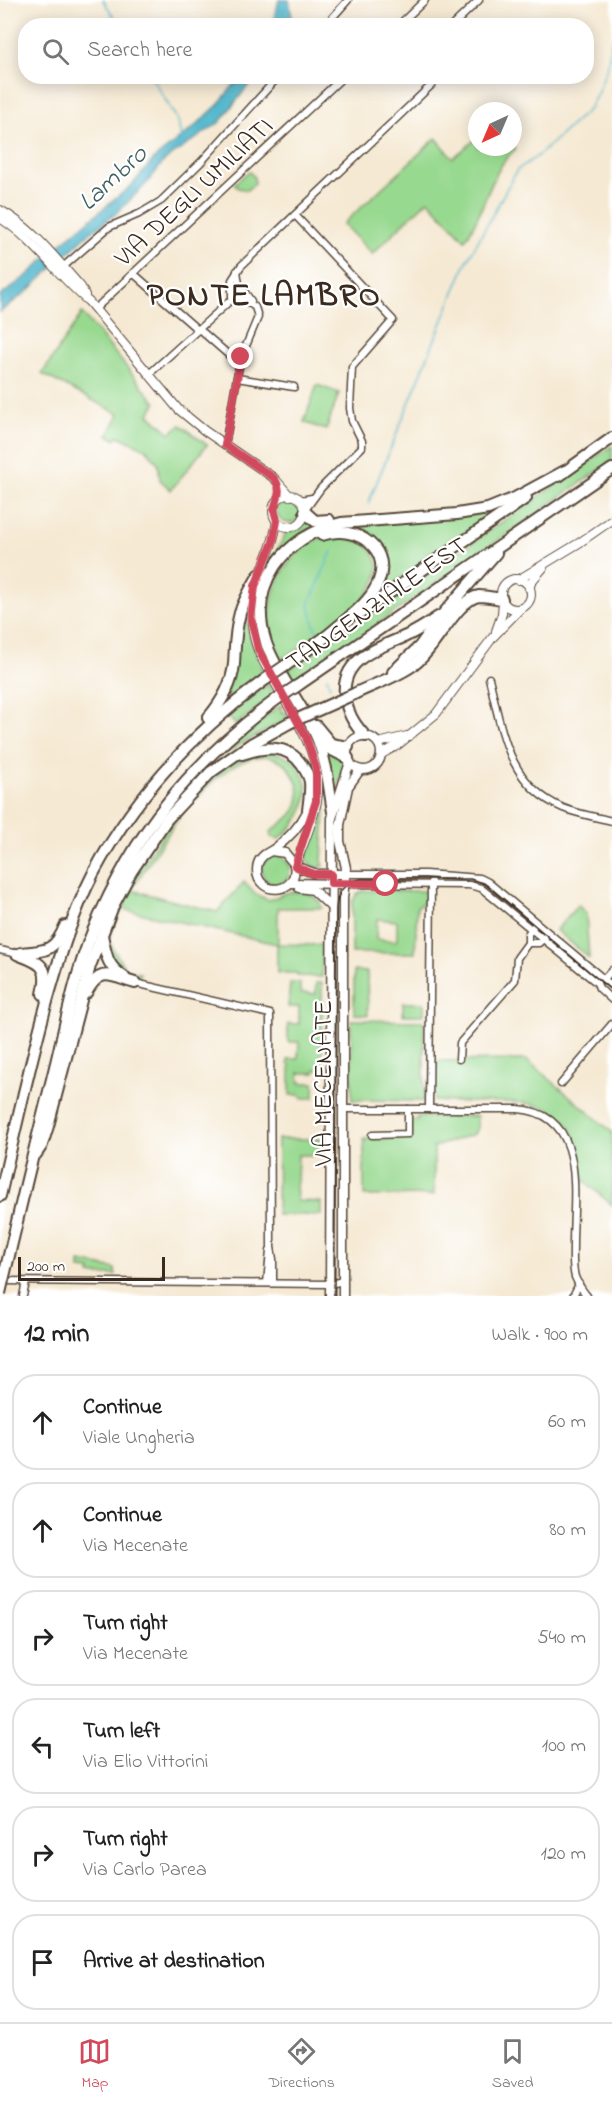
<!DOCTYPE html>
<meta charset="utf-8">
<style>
:root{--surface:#fff;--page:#f6f6f6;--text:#222;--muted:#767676;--line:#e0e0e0;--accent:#d1495b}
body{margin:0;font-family:"Indie Flower",sans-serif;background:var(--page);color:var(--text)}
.compass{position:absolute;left:468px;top:102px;width:54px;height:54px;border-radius:50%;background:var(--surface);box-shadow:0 3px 15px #0003;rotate:224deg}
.scale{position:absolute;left:18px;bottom:15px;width:147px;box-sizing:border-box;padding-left:6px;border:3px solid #3b2a1e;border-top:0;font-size:16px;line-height:21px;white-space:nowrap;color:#3b2a1e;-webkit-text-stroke:4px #fff;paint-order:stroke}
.stop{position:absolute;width:18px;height:18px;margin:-14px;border:4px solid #d1495b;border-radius:50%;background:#fff}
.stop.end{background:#d1495b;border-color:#fff;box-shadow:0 2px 6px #0008}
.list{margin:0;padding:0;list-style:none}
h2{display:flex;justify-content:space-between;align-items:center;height:78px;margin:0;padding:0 24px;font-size:26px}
h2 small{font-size:20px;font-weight:400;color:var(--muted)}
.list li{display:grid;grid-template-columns:39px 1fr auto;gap:18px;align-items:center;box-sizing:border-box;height:96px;margin:0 12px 12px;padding:0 12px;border:2px solid var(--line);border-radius:24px}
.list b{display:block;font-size:22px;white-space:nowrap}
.list p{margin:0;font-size:20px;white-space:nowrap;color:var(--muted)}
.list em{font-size:20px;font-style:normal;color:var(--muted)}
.icon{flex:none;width:33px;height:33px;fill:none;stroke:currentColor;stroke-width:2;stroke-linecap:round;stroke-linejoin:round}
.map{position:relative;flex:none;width:612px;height:1296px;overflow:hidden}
.search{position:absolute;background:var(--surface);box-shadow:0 3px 15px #0003;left:18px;right:18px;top:18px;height:66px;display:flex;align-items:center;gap:15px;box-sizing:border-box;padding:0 21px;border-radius:24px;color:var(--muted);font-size:22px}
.sheet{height:726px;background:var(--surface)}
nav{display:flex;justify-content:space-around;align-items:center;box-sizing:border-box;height:84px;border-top:2px solid var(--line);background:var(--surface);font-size:16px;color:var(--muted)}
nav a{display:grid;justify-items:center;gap:3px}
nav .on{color:var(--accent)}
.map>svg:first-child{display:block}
</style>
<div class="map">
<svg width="612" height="1296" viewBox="0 0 612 1296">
<rect width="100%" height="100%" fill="#fff"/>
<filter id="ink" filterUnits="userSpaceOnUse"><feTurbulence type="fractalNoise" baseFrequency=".0167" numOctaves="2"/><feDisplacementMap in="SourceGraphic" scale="12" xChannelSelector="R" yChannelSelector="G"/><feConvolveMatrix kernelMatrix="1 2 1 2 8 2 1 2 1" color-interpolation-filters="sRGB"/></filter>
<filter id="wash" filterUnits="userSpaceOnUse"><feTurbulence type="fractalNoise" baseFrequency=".008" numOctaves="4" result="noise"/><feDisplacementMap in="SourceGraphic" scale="24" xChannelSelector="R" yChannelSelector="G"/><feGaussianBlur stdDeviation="1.35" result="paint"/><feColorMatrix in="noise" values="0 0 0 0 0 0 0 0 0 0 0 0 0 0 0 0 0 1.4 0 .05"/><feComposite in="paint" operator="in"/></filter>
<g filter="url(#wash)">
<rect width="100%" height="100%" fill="#f5e9d3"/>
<g fill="#98d990" stroke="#6a8257" stroke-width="1.5" fill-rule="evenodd">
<path d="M436,138L453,158L477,138V147L513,146L516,149C491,168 484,214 465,240L428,200L372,254L343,224Z"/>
<polygon points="249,171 254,177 255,183 247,190 238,188 234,184"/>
<polygon points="82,313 156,403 149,414 170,433 181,425 207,445 171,490 160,480 158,463 146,449 118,436 115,439 108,435 119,414 42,374"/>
<polygon points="317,385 339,393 326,430 304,422"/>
<polygon points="612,446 612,461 294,682 288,670"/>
<circle cx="289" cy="511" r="12"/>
<path d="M499,508L500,509L373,598C376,590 382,582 383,573C384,560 380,549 370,540C339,513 295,541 278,570C270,585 266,602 266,619C266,629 270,640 272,650C263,627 261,602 271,579C295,525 341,525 391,522C428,519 464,519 499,508Z"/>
<polygon points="308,518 321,524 304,531 271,561 286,533 300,528"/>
<path d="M338,533L368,545C371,550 378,559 378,565C382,602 309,641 282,660C258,622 272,569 308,545C317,538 327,536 338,533Z"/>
<polygon points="244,609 247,612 248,631 262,670 261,674 226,701"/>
<polygon points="268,684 275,695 236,725 227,716"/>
<polygon points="281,705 281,713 285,712 288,719 241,744 222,757 220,756 242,735"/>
<polygon points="325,750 341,758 344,764 334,801"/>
<path d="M274,752C280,755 287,757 292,760C295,762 298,767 300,771C317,794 299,824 279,839L271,837V832C279,824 289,820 295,810C300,800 300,789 295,779C274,731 217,771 198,798L192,799C206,782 224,764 245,757C254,753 265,753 274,752Z"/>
<path d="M322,770L325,811L322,861L324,866C315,870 311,866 306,859C309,828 324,804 320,771Z"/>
<path d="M189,802L131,890L217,912L244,882L255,894L268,900C274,899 279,895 286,893C300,890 318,893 322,908H278V944L322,945V977L297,976V973H277V944L122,909L108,940L126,970L140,973L139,977L120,971L115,967L107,939L135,875L167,828Z"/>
<circle cx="276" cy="870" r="14"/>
<path d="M362,891H426V901L417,907L415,953H352V902L357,894ZM377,919L397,921V939L395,941L376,939Z"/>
<polygon points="578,905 586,914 589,958 556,930"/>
<polygon points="354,971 367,972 368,1015 354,1014"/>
<polygon points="290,983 300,983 300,993 316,994 316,983 322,983 322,1070 315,1070 315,1073 299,1073 300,1083 314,1083 314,1098 301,1098 301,1095 290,1095 290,1065 288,1064 288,1059 298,1059 299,1042 288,1042 288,1024 299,1024 299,1007 288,1007"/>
<rect x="403" y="1003" width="21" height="12"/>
<polygon points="351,1020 424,1021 424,1101 352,1100"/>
<path d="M527,1060L612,1132V1205L581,1178C582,1109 545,1100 485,1102C468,1102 451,1102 434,1101V1061Z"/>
<polygon points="477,1116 477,1129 474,1134 434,1147 434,1195 364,1196 364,1139 411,1138 411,1120 417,1121 417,1117"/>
<polygon points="278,1139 322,1139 322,1155 298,1155 297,1183 296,1183 297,1201 321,1202 321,1215 277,1215"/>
<polygon points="80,1262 115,1269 116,1275 90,1275 91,1270 80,1269"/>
</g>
<g fill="#4ab3c9" stroke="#426e74" stroke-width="1.5">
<polygon points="279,0 289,0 292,16 286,25 272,25"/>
<polygon points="240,77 255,77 220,122 164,161 148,182 118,212 86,236 29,290 0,312 0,296 29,274 58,246 132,185 155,158 193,128 218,105"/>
</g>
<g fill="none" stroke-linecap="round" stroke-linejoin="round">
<g stroke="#4ab3c9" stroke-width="1.5">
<polyline points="103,0 120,26"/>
<polyline points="151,76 178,121 181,138"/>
<polyline points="368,504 466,263 517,170 539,155 589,109 598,92 608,64 612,40"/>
<polyline points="316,631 309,605 332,551"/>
<polyline points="327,677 330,687"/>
</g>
</g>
</g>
<g filter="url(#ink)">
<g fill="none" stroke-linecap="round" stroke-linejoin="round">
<defs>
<g id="minor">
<polyline points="325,26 348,0"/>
<polyline points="398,26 425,0"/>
<polyline points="452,26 479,0"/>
<polyline points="295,215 393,320 352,367 350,408 352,421 362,441 362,447 321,488 305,510"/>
<polyline points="63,267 109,227 139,214 161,201 202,161 279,76"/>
<polyline points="237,271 239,284 251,301"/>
<polyline points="133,273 198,330"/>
<polyline points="232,299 232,280 241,266 441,76"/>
<polyline points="95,309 344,76"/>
<polyline points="199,329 239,364"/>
<polyline points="149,374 232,299"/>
<polyline points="237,378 294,387"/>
<polyline points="225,445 240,360 258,317 255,307 239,297 232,299"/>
<polyline points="300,500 312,498"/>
<path d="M489,678C502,730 507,784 563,808C578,814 596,817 612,821"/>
<polyline points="346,874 425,874 480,878 488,882 612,986"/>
<polyline points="345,884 469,885 481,888 597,983 599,988 612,1000"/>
<polyline points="528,943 539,943 546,936"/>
<polyline points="0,950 17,954"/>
<polyline points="604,979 612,970"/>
<polyline points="135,983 270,1014 271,1247 273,1259 273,1283"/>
<polyline points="459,1059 460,1043 515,980 517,958 528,943 528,934 533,927"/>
<polyline points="561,1084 612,1024"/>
<path d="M343,1109H518C588,1114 573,1195 573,1244C573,1255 572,1266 575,1277C578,1284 582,1290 587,1296"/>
<polyline points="429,1109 431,882"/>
<polyline points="372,1135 408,1134 408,1109"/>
<polyline points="2,1281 330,1284 343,1281"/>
<polyline points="267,1283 270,1251"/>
<polyline points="23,1296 26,1282"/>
<polyline points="573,1296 579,1284"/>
</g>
<g id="tertiary">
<path d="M0,210C33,228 56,259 81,287L85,295"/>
<path d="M0,218C35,240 57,275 89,302L178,409L205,431L274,478L290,496"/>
<circle cx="289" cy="511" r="16"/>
<path d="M277,521C272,562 245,586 253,631C256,653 269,671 279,690C298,723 324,760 317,801C313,823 303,845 295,866"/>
<circle cx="516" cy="594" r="15"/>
<polyline points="518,580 579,543 612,520"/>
<polyline points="529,588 532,581 543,568"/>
<polyline points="496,631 502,614 503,601"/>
<polyline points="378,743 407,736"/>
<polyline points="382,754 398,745 436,714 493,637 520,609"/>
</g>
<g id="secondary">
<circle cx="364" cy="753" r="17"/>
<path d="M271,851L285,853L294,864C300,895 257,897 257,870C257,865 259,860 262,857C265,853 270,852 274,849C288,839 300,826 308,810"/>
<polyline points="295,866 317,874 346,874"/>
<polyline points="290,883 345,884"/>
<polyline points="299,888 313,890 331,907"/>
<polyline points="330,1296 332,818 350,762"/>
<polyline points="343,1296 343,899 346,868 340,841 340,825 348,787 360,770"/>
</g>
<g id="motorway">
<polyline points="559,476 612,438"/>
<polyline points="305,512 315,521 329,520"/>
<path d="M322,535C356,523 396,550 376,587C366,607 342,622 326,637"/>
<polyline points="362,612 526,498"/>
<polyline points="285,666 331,633"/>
<polyline points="393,672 420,646 443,614 496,553"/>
<polyline points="297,686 612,469"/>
<path d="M354,694C374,684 398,677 416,663C435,649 457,599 479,596C486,596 495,598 502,599"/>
<path d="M208,718C221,703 232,685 234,664C235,647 235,630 240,613C244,599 252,587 259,575"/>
<polyline points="316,726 331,744 348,747"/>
<path d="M365,736C353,723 347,712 345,695C341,658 379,648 406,636C417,631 428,624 438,617"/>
<polyline points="326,747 348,758"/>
<path d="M242,754C263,747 287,743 302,765C305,770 309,775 310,782C311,791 309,801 308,810"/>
<path d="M333,812C329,787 327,764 318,740C304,706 278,677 266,643C247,584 284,536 341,523L457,514L488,509L515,498L565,471"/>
<path d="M102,935C106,953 106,966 124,977"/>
<path d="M21,953C46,951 55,951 65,926"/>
<path d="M17,954C41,963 50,966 43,994"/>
<path d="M86,993C101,966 110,976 135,983"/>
<polyline points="36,1154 42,1145 48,1126 90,966 113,906 131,872 167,819 211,772 251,744 289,723"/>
<path d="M0,1196C15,1130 30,1063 48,998C60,956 73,913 93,874C135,795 194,732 266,679"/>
<path d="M16,1226C28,1173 42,1120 55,1067C66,1022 75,974 93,931C134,832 191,763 277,699"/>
</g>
</defs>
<use href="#minor" stroke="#574739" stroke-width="9"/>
<use href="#tertiary" stroke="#574739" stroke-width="10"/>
<use href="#secondary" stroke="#574739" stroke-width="11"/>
<use href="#motorway" stroke="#574739" stroke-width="14"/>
<use href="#minor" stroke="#fff" stroke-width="6"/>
<use href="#tertiary" stroke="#fff" stroke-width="8"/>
<use href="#secondary" stroke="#fff" stroke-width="8"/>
<use href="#motorway" stroke="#fff" stroke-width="10"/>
<path stroke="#3b2a1e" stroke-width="1.5" d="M334,1296L336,909C337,892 344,882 361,879H470L484,883L492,889L612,991"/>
<defs>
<g id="motorway-bridge">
<polyline points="266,679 285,666"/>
<polyline points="277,699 297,686"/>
<polyline points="289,723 354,694"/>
<polyline points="0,1293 16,1226"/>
</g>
</defs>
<use href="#motorway-bridge" stroke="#574739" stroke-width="14" stroke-linecap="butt"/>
<use href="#motorway-bridge" stroke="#fff" stroke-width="10"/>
</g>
</g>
<g fill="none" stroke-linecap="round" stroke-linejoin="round" filter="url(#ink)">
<path stroke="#d1495b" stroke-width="8" d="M241,357L225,445L274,478C283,491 277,497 274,510L277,521L273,542L255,586L251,618L258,649L306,737L316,768V801L295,866L313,874H331V883L386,884"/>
</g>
<g text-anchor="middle" stroke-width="4.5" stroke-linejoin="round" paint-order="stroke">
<g font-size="26" fill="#3b2a1e" stroke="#fff">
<text transform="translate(193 191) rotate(-43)" y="9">VIA DEGLI UMILIATI</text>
<text transform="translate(376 603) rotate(-35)" y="9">TANGENZIALE EST</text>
<text transform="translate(322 1083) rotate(-90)" y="9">VIA MECENATE</text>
</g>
<g font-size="27" font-style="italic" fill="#416162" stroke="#fff">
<text transform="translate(112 177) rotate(-43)" y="9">Lambro</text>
</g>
<g font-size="32" font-weight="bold" letter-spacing="1.5" fill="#3b2a1e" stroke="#fff">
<text x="264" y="305">PONTE LAMBRO</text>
</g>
</g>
</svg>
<svg class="compass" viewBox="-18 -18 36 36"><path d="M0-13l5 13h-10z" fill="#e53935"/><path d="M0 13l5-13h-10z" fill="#767676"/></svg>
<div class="scale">200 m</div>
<div class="stop" style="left:386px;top:884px"></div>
<div class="stop end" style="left:241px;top:357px"></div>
<div class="search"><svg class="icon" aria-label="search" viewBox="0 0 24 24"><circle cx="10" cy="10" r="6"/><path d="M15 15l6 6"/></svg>Search here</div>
</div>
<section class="sheet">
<h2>12 min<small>Walk · 900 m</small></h2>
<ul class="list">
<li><svg class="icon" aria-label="ahead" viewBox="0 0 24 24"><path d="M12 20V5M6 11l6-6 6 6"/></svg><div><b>Continue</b><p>Viale Ungheria</p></div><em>60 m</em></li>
<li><svg class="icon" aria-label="ahead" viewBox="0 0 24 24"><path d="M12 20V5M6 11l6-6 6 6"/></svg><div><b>Continue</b><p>Via Mecenate</p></div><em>80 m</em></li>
<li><svg class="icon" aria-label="right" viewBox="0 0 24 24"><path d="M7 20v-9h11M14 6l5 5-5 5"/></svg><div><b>Turn right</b><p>Via Mecenate</p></div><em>540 m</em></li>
<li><svg class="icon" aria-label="left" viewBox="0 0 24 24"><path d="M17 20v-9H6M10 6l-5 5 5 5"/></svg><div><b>Turn left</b><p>Via Elio Vittorini</p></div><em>100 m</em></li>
<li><svg class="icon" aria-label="right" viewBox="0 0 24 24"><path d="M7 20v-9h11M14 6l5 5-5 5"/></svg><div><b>Turn right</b><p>Via Carlo Parea</p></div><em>120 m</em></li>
<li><svg class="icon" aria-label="arrive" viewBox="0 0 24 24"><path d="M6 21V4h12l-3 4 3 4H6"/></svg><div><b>Arrive at destination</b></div></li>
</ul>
</section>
<nav>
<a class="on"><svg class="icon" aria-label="map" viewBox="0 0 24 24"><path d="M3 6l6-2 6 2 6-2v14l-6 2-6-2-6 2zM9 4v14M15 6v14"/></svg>Map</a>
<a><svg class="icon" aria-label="directions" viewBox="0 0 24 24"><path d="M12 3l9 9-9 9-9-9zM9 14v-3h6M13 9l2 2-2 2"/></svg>Directions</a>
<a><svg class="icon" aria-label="saved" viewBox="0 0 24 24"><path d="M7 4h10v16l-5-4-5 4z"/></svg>Saved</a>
</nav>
